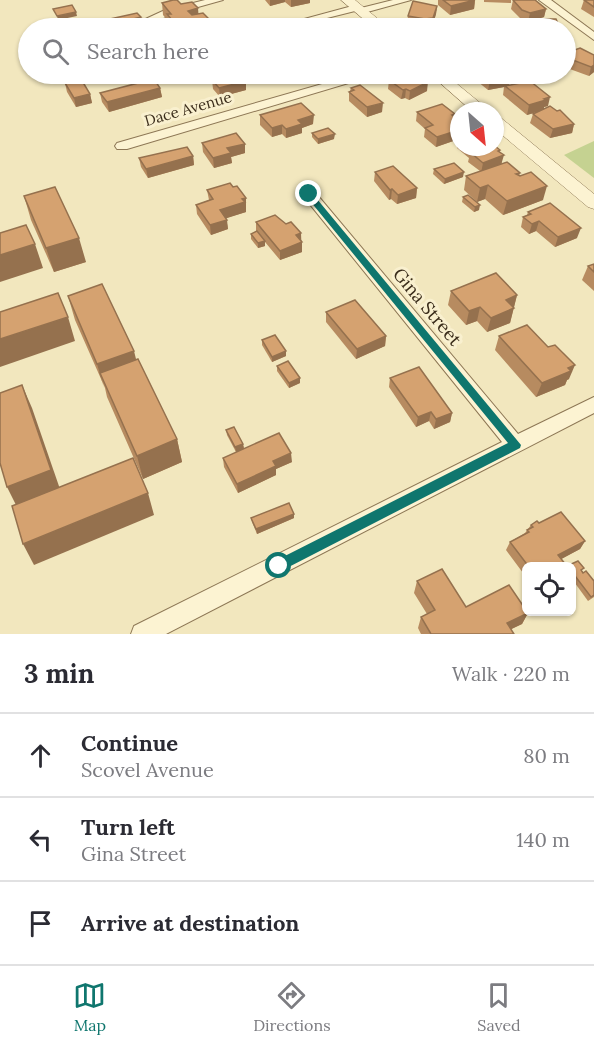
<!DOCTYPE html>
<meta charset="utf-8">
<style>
:root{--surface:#fff;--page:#f7f7f7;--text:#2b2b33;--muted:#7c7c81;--line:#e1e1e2;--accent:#0f766e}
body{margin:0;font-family:Lora,serif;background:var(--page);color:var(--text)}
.controls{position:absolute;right:18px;bottom:18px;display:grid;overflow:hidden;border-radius:9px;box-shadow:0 2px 4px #0004}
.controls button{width:54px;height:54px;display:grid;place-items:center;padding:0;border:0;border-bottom:2px solid var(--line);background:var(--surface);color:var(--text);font:30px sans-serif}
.compass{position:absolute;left:450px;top:102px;width:54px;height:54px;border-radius:50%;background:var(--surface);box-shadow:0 2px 4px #0004;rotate:153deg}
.stop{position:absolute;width:18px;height:18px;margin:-14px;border:4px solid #0f766e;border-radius:50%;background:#fff}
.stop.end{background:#0f766e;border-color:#fff;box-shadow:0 2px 6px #0008}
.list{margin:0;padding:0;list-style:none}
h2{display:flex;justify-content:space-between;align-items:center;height:78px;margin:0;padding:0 24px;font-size:26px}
h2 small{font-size:20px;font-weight:400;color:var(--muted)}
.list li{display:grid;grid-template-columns:39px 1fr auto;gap:18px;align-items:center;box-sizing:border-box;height:84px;padding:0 24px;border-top:2px solid var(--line)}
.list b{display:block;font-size:22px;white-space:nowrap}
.list p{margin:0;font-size:20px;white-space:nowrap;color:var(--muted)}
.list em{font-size:20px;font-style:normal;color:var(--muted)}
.icon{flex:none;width:33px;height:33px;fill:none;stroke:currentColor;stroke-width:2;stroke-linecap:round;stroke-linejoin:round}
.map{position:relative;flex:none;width:594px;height:634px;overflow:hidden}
.search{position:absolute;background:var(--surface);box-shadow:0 2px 4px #0004;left:18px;right:18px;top:18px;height:66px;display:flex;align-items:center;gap:15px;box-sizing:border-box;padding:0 21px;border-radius:33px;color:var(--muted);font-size:22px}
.sheet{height:330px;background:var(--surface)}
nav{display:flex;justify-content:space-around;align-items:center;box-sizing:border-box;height:84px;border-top:2px solid var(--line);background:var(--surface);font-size:16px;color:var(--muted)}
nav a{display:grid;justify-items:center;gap:3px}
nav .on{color:var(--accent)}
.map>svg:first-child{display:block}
</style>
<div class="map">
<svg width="594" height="634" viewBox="0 0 594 634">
<rect width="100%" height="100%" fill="#f2e7be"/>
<polygon fill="#c5d291" points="594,141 594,178 564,155"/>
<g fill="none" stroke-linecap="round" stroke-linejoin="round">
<defs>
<g id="minor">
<polygon points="205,0 223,0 173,14 139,28 126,28 165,10"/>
<polygon points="393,0 411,0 360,14 355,11 287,28 271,28 356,5 361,8"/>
<polygon points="539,0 551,0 594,32 594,40"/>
<polygon points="357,74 374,74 372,76 127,149 117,149 115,146 117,143"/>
<polygon points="309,190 314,191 518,434 594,397 594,413 166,634 131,634 134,626 502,442 304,197 302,194 304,191"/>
</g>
<g id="tertiary">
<polygon points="341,0 355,0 389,28 374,28"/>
<polygon points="430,74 445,74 490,111 472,111"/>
<polygon points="495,116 501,118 594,194 594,209 588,207 495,129"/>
</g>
</defs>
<use href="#minor" stroke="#8d7755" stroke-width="2"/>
<use href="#tertiary" stroke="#8d7755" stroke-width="1"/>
<use href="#minor" fill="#fcf3d2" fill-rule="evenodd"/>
<use href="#tertiary" fill="#fcf3d2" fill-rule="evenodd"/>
</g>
<g fill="#b78b60">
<polygon points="265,0 310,0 310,3 291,7 285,2 270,6"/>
<polygon points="438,0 475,0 474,9 450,15 438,5"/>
<polygon points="484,0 511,0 511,3 484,2"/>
<polygon points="513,0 546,9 544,17 537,19 560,28 530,28 532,21 528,22 520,18 511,9"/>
<polygon points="584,0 594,0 594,17 581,9"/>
<polygon points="162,3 181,4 210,20 210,28 168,28 167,21 168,21 163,15"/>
<polygon points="437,6 436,14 433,24 426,27 407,25 408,16"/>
<polygon points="566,53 594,55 594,72 589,76 567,68 568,66 566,65"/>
<polygon points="216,74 239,74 246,90 220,97 213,89 212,80 216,79"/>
<polygon points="267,74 310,74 285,81 282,78 272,81 267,76"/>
<polygon points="472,74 508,74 509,85 548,106 544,107 544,108 574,124 572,133 550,138 530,123 533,114 536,112 527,115 503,95 504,87 488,90 472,77"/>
<polygon points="134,79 150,80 160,88 162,97 109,112 102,102 100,93 135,84"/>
<polygon points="389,80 427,91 409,100 405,98 401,99 388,89"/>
<polygon points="65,83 90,94 92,103 76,107 67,92"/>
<polygon points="351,88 382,112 367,117 349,101 349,92 350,91"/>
<polygon points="417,112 455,117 456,118 459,117 459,147 495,147 500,150 499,152 502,164 520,173 519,176 543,200 503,215 485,199 477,202 464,190 466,176 480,171 468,162 469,158 457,148 459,139 436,147 424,137 425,129 416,121"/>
<polygon points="260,115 313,124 302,128 302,133 286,138 282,134 272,137 260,125"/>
<polygon points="312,133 334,139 318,144 312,137"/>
<polygon points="202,143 245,144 245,153 231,157 232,163 214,168 203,152"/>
<polygon points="193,156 194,165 148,178 141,167 139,158"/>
<polygon points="434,169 463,177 444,184 433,174"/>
<polygon points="375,172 417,188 416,198 397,204 391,199 389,200 374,181"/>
<polygon points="233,187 246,198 246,212 226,218 228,229 211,235 197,214 196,205 209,200 207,190"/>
<polygon points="24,196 86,262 54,272 31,220"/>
<polygon points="463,197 479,210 474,212 462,202"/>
<polygon points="528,212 577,238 555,247 536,231 529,234 521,227 523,217 527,215"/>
<polygon points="256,222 286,224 301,233 302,252 280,260 265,242 265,246 258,248 251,239 251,234 256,231"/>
<polygon points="594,264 594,291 582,280 588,266"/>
<polygon points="451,291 517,295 510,323 487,332 477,321 466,325 448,305"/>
<polygon points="68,296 136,360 177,439 182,462 143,479 107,397 105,388 75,320"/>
<polygon points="326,312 386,336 385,346 356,359 326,322"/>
<polygon points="499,336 569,379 567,380 565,385 536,397 495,350"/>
<polygon points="262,340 286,356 272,362 262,345"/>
<polygon points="277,366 300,383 289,388 277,371"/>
<polygon points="390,378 452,413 450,422 434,429 429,421 416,427 389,387"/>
<polygon points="226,430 243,444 244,449 236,452 227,435"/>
<polygon points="223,458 292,462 276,469 276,475 238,493 224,467"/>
<polygon points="294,514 294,518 257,534 252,522 251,518"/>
<polygon points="539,523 585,541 580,549 561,559 566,565 565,567 526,567 526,577 506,550 510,542 525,533 531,525"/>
<polygon points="572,567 582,571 594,581 594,597 588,601 572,579"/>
<polygon points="417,581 466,607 528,613 522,624 511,629 514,634 421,634 418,628 421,617 427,614 414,593"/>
</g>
<g fill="#95714e">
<polygon points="270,0 285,0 285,2 270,6"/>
<polygon points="291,0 310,0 310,3 291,7"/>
<polygon points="475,0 474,9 450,15 451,6"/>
<polygon points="437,6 436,14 432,27 433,18"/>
<polygon points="198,8 199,21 189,23 188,11"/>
<polygon points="546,9 544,17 528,22 530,13"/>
<polygon points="76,12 77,16 58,20 57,16"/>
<polygon points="141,17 142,22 114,28 114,24"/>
<polygon points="210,20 210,28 174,28"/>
<polygon points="594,65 594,72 589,76 591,67"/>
<polygon points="272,74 282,74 282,78 272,81"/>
<polygon points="285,74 310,74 285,81"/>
<polygon points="511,77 509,86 505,86 504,87 488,90 490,81"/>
<polygon points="246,81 246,90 220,97 219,88"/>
<polygon points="428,82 427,91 409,100 410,91"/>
<polygon points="160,88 162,97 109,112 107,102"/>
<polygon points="406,89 405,98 401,99 403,90"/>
<polygon points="90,94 92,103 76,107 74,98"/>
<polygon points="550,97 548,106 544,107 544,110 527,115 529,105"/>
<polygon points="383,103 382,112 367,117 367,107"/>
<polygon points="314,115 313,124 302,128 302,133 286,138 286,129 298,120"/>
<polygon points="574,124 572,133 550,138 553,129"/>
<polygon points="282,125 282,134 272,137 272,128"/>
<polygon points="459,130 459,139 436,147 437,137"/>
<polygon points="335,134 334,139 318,144 318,139"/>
<polygon points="245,144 245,153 231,157 232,163 214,168 213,158 227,148"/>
<polygon points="500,150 498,157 504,155 501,165 481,173 483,163"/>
<polygon points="193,156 194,165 148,178 146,169"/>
<polygon points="464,172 463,177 444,184 445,179"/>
<polygon points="488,185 485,199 477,202 480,188"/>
<polygon points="547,186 543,200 503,215 507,201"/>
<polygon points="417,188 416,198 397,204 398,195"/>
<polygon points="392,189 391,199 389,200 390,190"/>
<polygon points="246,198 246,212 221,220 220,210"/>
<polygon points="480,205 479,210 474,212 475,207"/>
<polygon points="227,220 228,229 211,235 210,225"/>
<polygon points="539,221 536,231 529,234 532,224"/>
<polygon points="581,228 577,238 555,247 558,237"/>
<polygon points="301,233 301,243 302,242 302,252 280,260 280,251 296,235"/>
<polygon points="79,238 86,262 54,272 46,248"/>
<polygon points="265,241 265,246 258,248 258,243"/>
<polygon points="35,244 43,268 0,282 0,255"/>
<polygon points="517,295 510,323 487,332 491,318 506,300"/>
<polygon points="480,307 477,321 466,325 469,311"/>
<polygon points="68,317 75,341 0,367 0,339"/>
<polygon points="386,336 385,346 356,359 357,349"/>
<polygon points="134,351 140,375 100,373 104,388 97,364"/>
<polygon points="286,351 286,356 272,362 272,357"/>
<polygon points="575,365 569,379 567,380 565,385 536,397 542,383 568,368"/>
<polygon points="300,378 300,383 289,388 289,383"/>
<polygon points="22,385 32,408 61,492 18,509 7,487"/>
<polygon points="431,412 429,421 416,427 418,417"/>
<polygon points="452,413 450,422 434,429 436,419"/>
<polygon points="177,439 182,462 143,479 137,456"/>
<polygon points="243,444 244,449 236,452 235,447"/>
<polygon points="291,453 292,462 276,469 276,475 238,493 237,484 273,461"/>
<polygon points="148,493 154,515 34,565 23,544"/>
<polygon points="294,514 294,518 257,534 256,529"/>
<polygon points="585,541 580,549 554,563 558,555"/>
<polygon points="528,613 522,624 501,634 507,623"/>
</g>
<g fill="#d5a270" stroke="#95714e" stroke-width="1.5">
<polygon points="173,0 177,0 181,4 192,2 198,8 188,11 192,15 203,13 210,20 174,28 167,21 172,20 167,14 171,14 162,3"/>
<polygon points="443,0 475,0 451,6"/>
<polygon points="513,0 535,0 546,9 530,13 522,10"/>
<polygon points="584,0 594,0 594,7"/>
<polygon points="413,1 437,6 433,18 425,19 408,16"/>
<polygon points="72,5 76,12 57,16 53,9"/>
<polygon points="137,13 141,17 114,24 110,19"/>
<polygon points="538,19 556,19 560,28 535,28 532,21"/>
<polygon points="86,20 92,28 65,28 63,25"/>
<polygon points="439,23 448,27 450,28 422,28 428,27 426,26"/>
<polygon points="580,48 594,55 594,65 591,67 570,59 572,58 566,55 566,53"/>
<polygon points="219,74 239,74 246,81 219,88 212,80 222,77"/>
<polygon points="409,74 417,74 428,82 410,91 406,89 403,90 389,80"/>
<polygon points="481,74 508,74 511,77 490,81"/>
<polygon points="146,76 150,80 154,79 160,88 107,102 100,93 138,83 134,79"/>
<polygon points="81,79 90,94 74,98 65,83"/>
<polygon points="530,81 550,97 544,99 546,100 529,105 505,86"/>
<polygon points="360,85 383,103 367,107 349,92 354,90 351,88"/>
<polygon points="301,103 314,115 298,120 302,124 286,129 282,125 272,128 260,115"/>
<polygon points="442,104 455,114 452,115 456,118 459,117 459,130 437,137 425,128 433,125 417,112"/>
<polygon points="550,106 557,111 560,110 574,124 553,129 533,114"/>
<polygon points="328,128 335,134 318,139 312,133"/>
<polygon points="236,133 245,144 227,148 231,153 213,158 202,143"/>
<polygon points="495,146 500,150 498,151 504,155 483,163 470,152 474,151 469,147"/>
<polygon points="187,147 193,156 146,169 139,158"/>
<polygon points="507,162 520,173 516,174 520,176 531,172 547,186 507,201 488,185 480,188 466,176"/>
<polygon points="454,163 464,172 445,179 434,169"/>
<polygon points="393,166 417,188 398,195 392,189 390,190 375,172"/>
<polygon points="230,183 233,187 237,186 246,198 242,199 245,202 220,210 227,220 210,225 196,205 213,199 207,190"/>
<polygon points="55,187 79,238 46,248 24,196"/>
<polygon points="468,195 480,205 475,207 463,197"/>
<polygon points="550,203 581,228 558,237 539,221 532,224 523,217 531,214 528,212"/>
<polygon points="275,215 286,224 291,222 301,233 296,235 302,242 280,251 256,222"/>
<polygon points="26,225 35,244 0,255 0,233"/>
<polygon points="257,231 265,241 258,243 251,234"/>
<polygon points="594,264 594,272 588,266"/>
<polygon points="496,273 517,295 506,300 514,308 491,318 480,307 469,311 451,291"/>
<polygon points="102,284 134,351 97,364 68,296"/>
<polygon points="58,293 68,317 0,339 0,312"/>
<polygon points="355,300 386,336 357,349 326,312"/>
<polygon points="527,325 548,347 555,345 575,365 568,368 571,371 542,383 499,336"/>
<polygon points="275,335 286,351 272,357 262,340"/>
<polygon points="138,359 177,439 137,456 100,373"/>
<polygon points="288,361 300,378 289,383 277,366"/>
<polygon points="419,367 452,413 436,419 431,412 418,417 390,378"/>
<polygon points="22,385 51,470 7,487 0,463 0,393"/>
<polygon points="234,427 243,444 235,447 226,430"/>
<polygon points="279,433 291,453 273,461 276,466 237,484 223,458"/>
<polygon points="133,458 148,493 23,544 12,506"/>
<polygon points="289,503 294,514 256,529 251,518"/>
<polygon points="561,512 585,541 558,555 566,565 564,567 540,567 539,565 537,567 529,567 510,542 529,532 527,530 533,527 531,525 537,521 539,523"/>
<polygon points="578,561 584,568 581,570 583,573 586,571 594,581 594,595 591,597 572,572 572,567 567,566"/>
<polygon points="442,569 466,607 509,585 528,613 507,623 514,634 431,634 421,617 435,610 417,581"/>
</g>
<polygon fill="#0f766e" points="306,193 312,193 521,445 520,448 279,572 275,570 273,566 275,561 508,443 306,196"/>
<g text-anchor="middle" stroke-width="6" stroke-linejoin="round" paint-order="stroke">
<g font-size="15" fill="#3b2d1b" stroke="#f9f0cf">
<text transform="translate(188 109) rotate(-16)" y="5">Dace Avenue</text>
</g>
<g font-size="18" fill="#3b2d1b" stroke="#f9f0cf">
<text transform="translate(427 307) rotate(50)" y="6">Gina Street</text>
</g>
</g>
</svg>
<div class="controls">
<button><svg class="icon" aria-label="locate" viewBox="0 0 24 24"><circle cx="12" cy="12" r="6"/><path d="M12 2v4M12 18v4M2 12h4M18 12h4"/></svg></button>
</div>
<svg class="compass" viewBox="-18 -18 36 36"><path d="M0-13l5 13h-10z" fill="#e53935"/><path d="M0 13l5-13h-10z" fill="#7c7c81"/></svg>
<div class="stop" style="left:279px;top:566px"></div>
<div class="stop end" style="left:309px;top:194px"></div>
<div class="search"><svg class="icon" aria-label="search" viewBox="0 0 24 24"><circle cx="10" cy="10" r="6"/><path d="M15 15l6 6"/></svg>Search here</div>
</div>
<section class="sheet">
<h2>3 min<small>Walk · 220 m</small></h2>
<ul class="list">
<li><svg class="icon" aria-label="ahead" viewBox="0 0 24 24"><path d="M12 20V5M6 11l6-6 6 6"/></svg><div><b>Continue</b><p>Scovel Avenue</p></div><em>80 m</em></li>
<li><svg class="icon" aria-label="left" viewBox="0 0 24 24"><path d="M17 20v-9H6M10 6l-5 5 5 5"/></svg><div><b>Turn left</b><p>Gina Street</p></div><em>140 m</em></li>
<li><svg class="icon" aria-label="arrive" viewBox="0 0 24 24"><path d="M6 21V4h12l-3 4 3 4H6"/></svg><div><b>Arrive at destination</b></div></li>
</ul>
</section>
<nav>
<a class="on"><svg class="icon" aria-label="map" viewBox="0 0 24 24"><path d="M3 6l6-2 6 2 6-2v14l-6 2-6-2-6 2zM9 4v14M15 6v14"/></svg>Map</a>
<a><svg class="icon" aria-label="directions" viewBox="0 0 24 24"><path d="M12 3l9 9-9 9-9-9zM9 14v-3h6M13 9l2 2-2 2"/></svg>Directions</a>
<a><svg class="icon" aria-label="saved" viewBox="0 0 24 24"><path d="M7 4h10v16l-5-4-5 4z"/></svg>Saved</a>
</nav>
